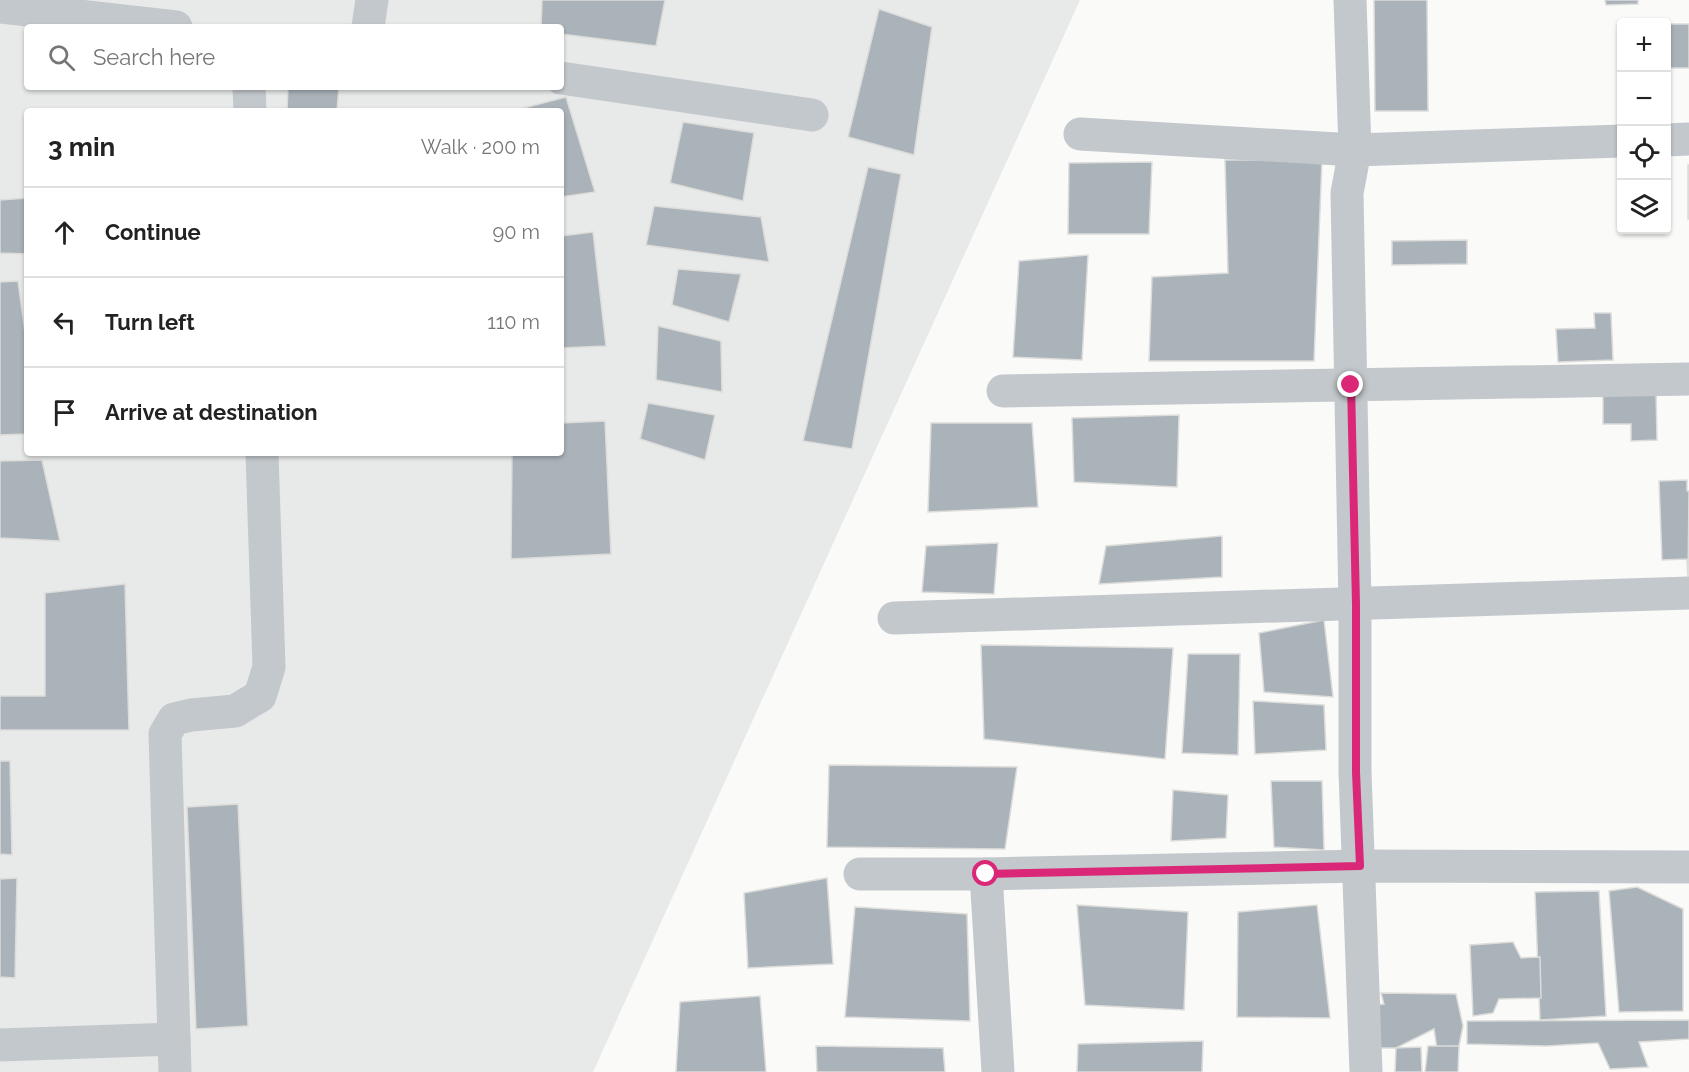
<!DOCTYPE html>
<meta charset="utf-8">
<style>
:root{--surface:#fff;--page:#f6f6f6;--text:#222;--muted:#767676;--line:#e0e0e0}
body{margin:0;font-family:Raleway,sans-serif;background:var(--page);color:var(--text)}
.controls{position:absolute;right:18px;top:18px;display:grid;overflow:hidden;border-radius:6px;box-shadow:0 2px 4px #0004}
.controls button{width:54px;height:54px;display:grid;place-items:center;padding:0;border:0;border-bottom:2px solid var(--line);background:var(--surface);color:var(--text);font:30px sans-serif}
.stop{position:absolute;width:18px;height:18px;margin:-14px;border:4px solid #db2777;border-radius:50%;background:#fff}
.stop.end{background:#db2777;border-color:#fff;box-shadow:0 2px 6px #0008}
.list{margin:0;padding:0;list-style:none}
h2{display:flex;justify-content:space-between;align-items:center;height:78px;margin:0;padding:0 24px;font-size:26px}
h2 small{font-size:20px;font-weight:400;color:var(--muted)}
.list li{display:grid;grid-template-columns:39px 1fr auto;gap:18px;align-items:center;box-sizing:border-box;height:90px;padding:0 24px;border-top:2px solid var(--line)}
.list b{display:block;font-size:22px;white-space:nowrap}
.list em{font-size:20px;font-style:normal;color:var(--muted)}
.icon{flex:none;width:33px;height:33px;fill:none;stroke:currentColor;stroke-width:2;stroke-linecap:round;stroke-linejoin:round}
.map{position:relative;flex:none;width:1689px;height:1072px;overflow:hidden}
.search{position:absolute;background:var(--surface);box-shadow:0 2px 4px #0004;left:24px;top:24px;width:540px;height:66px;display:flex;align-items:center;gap:15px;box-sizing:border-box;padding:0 21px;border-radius:6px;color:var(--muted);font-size:22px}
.panel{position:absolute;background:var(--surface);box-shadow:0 2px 4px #0004;left:24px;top:108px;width:540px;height:348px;border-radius:6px}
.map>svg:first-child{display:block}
</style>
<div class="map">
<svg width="1689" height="1072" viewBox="0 0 1689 1072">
<rect width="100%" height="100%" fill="#fafaf8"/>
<path fill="#e8e9e9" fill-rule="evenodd" d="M0,0H1080L593,1072H0ZM27,27H561V87H27ZM27,111H561V453H27Z"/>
<g fill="#aab3b9" stroke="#dcdcda" stroke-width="1.5">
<polygon points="542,0 665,0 656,46 561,34 561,27 541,27"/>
<polygon points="1374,0 1427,0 1428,111 1375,111"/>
<polygon points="1605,0 1638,0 1638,4 1606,5"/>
<polygon points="879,9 932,27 914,155 848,137"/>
<rect x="1666" y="24" width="23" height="44"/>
<polygon points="288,87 339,87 337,111 287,111"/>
<polygon points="566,97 595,192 561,197 561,111 512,111"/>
<polygon points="683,122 754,133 743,201 670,183"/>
<polygon points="1225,160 1322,160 1314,361 1149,361 1152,277 1228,273"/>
<polygon points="1152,162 1149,234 1068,234 1069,163"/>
<rect x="1688" y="165" width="1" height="54"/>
<polygon points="868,167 901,174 852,449 803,441"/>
<polygon points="27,198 27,254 0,253 0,200"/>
<polygon points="654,206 761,217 769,262 646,245"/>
<polygon points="593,232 606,346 561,348 561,236"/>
<polygon points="1467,240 1467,264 1392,265 1392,241"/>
<polygon points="1088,255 1082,360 1013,357 1019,261"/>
<polygon points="678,269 741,274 729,322 672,305"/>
<polygon points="18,281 27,348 27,434 0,435 0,282"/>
<polygon points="1594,313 1611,313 1613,360 1558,362 1556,329 1595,328"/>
<polygon points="658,326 721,341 722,392 656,380"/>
<polygon points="1656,390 1657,440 1631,441 1631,424 1603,424 1603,391"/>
<polygon points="648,403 715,415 705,460 640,439"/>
<polygon points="1179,415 1177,487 1074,482 1072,418"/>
<polygon points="605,421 611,554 511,559 512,453 561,453 561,423"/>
<polygon points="931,423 1032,423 1038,507 928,512"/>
<polygon points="42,460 60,541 0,538 0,461"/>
<polygon points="1687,480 1687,491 1689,491 1688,579 1687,559 1662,560 1659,481"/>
<polygon points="1222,536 1222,577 1099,584 1106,546"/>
<polygon points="998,543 994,594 922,592 926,546"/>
<polygon points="125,584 129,730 0,730 0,696 45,696 45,593"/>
<polygon points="1324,620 1333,697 1264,692 1259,633"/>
<polygon points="981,645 1173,648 1165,759 984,739"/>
<polygon points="1188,654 1240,654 1238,755 1182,753"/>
<polygon points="1253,701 1324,705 1326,750 1255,754"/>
<polygon points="0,761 10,761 12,855 0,854"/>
<polygon points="829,765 1017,767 1005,849 827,847"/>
<polygon points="1271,781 1322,781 1324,850 1274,847"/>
<polygon points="1173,790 1228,795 1226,838 1171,841"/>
<polygon points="238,804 248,1026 196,1029 187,807"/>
<polygon points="17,878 15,978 0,977 0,879"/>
<polygon points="827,878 833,964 748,968 744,893"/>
<polygon points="1637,887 1683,909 1683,1011 1619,1012 1609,891"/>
<polygon points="1599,891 1606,1016 1540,1020 1535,892"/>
<polygon points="1077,905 1188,912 1184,1010 1085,1005"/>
<polygon points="1317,905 1330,1018 1237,1017 1238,912"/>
<polygon points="855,907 967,914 970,1021 845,1017"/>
<polygon points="1513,942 1521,958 1540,957 1541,998 1499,999 1493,1013 1473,1016 1470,945"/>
<polygon points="1381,993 1456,994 1463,1026 1459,1046 1437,1049 1434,1029 1396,1048 1365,1048 1375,1005 1384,1004"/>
<polygon points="760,996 766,1072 676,1072 680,1002"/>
<polygon points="1689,1020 1689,1039 1639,1042 1648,1067 1610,1069 1598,1043 1546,1046 1467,1044 1467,1021"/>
<polygon points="1203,1041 1202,1072 1077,1072 1078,1044"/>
<polygon points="816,1046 943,1048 945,1072 817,1072"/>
<polygon points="1428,1046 1459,1046 1458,1072 1425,1072"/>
<polygon points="1421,1047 1422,1072 1395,1072 1396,1048"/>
</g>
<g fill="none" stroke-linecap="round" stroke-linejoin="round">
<g stroke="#c3c8cc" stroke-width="33">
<polyline points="0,7 176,27"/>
<polyline points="368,27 372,0"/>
<polyline points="561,78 812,115"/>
<polyline points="249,87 250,111"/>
<polyline points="1080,134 1355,150 1350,0"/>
<polyline points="1666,140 1689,139"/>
<polyline points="1003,391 1689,379"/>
<polyline points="894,618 1689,593"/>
<polyline points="860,874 986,874 1360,866 1689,867"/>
<polyline points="986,874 998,1072"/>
<polyline points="0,1045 174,1039"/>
<polyline points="175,1072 165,734 174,719 191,715 235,711 260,696 269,667 262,453"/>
<polyline points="1366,1072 1355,772 1355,604 1347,193 1355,150 1622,141"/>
</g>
</g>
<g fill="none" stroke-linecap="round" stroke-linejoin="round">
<polyline stroke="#db2777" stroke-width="8" points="986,874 1360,866 1356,772 1356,604 1351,385"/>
</g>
</svg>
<div class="controls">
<button>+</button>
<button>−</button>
<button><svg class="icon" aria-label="locate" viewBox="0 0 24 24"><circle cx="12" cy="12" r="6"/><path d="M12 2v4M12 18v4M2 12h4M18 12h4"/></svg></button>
<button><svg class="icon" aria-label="layers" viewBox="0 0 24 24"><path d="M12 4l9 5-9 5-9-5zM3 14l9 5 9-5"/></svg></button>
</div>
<div class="stop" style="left:986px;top:874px"></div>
<div class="stop end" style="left:1351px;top:385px"></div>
<div class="search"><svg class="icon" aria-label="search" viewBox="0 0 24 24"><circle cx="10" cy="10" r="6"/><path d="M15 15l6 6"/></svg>Search here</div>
<section class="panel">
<h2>3 min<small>Walk · 200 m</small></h2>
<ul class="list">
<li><svg class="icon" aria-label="ahead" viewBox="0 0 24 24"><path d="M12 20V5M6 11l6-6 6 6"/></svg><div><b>Continue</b></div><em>90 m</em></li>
<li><svg class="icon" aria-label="left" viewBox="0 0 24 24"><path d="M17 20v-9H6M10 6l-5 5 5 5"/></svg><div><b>Turn left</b></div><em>110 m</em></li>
<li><svg class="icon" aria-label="arrive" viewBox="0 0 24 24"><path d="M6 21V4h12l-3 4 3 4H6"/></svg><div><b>Arrive at destination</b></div></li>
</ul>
</section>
</div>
